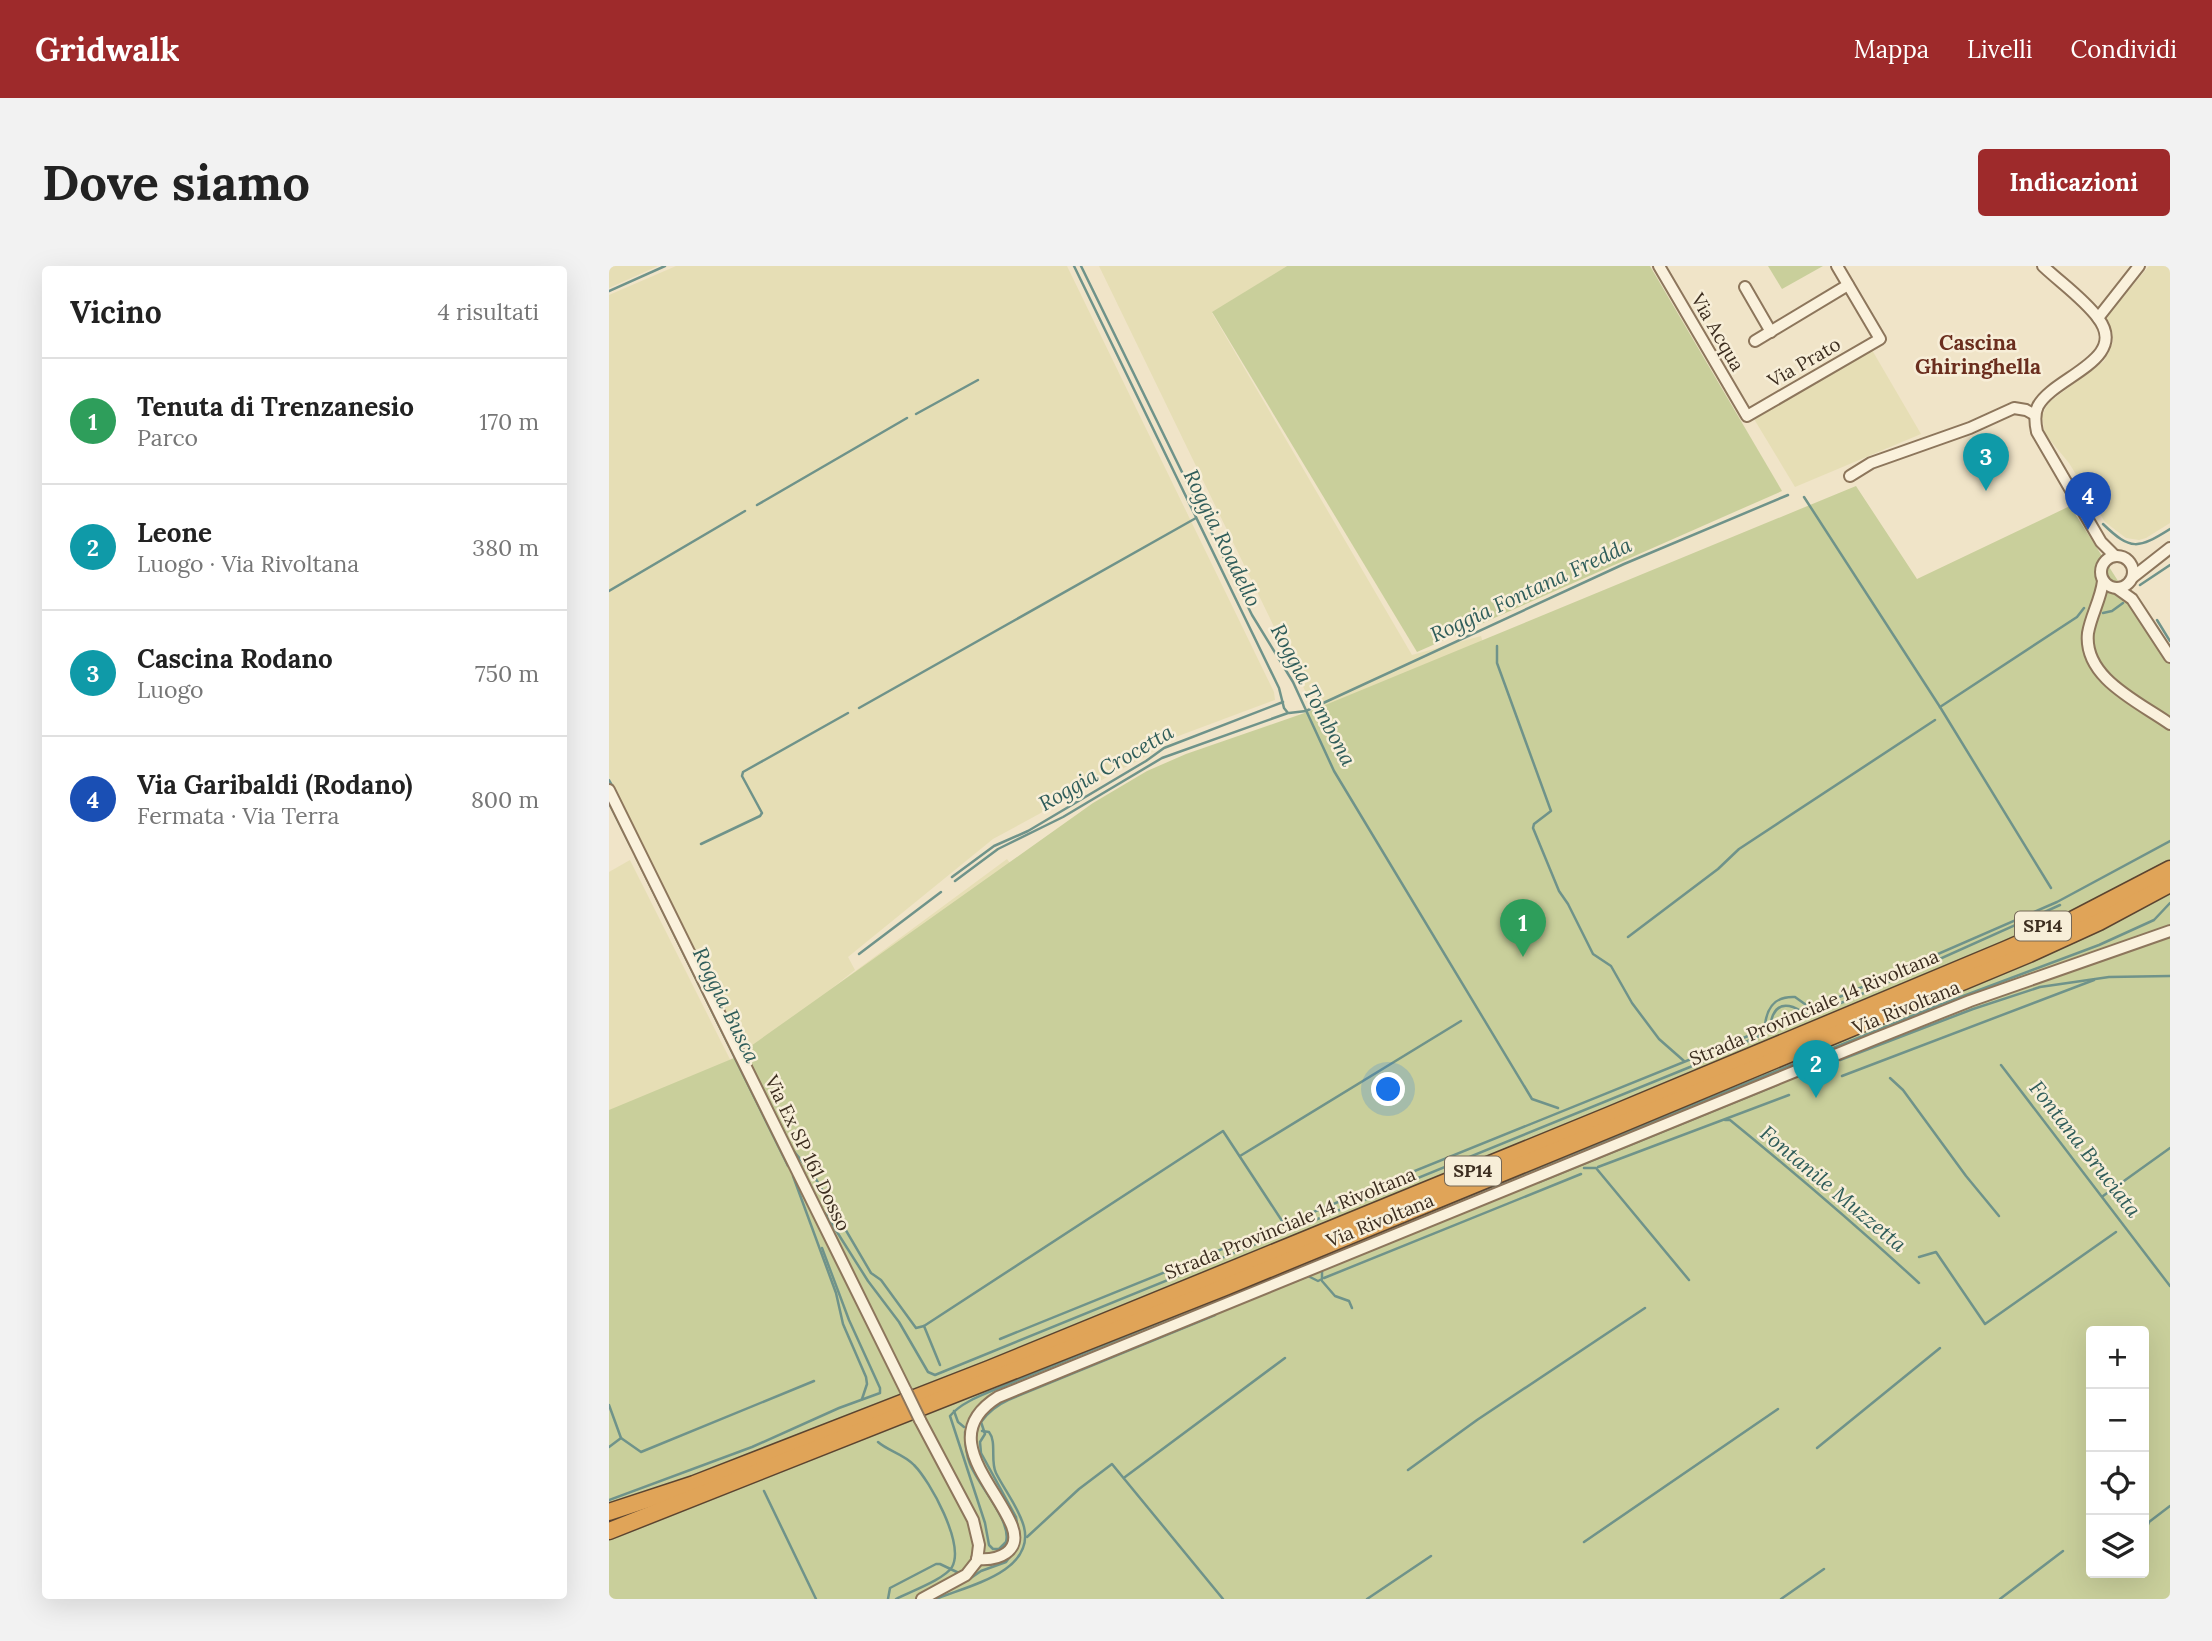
<!DOCTYPE html>
<html lang="it">
<meta charset="utf-8">
<style>
:root{--surface:#fff;--page:#f2f2f2;--text:#222;--muted:#767676;--line:#e0e0e0;--accent:#9e2a2b}
body{margin:0;font-family:Lora,serif;background:var(--page);color:var(--text)}
.controls{position:absolute;right:21px;bottom:21px;display:grid;overflow:hidden;border-radius:7px;box-shadow:0 7px 28px #0002}
.controls button{width:63px;height:63px;display:grid;place-items:center;padding:0;border:0;border-bottom:2px solid var(--line);background:var(--surface);color:var(--text);font:35px sans-serif}
.you{position:absolute;left:780px;top:824px;width:24px;height:24px;margin:-18px;border:5px solid #fff;border-radius:50%;background:#1a73e8;box-shadow:0 0 0 10px #1a73e833}
.badge{display:grid;place-items:center;width:46px;height:46px;border-radius:50%;background:var(--accent);color:#fff;font-size:23px;font-weight:700}
.pin{position:absolute;translate:-50% -58px;filter:drop-shadow(0 2px 4px #0008)}
.pin::after{content:'';position:absolute;top:37px;width:24px;height:21px;background:inherit;clip-path:polygon(0 0,100% 0,50% 100%)}
.list{margin:0;padding:0;list-style:none}
h2{display:flex;justify-content:space-between;align-items:center;height:91px;margin:0;padding:0 28px;font-size:30px}
h2 small{font-size:23px;font-weight:400;color:var(--muted)}
.list li{display:grid;grid-template-columns:46px 1fr auto;gap:21px;align-items:center;box-sizing:border-box;height:126px;padding:0 28px;border-top:2px solid var(--line)}
.list b{display:block;font-size:26px;white-space:nowrap}
.list p{margin:0;font-size:23px;white-space:nowrap;color:var(--muted)}
.list em{font-size:23px;font-style:normal;color:var(--muted)}
.icon{flex:none;width:38px;height:38px;fill:none;stroke:currentColor;stroke-width:2;stroke-linecap:round;stroke-linejoin:round}
.map{position:relative;flex:none;width:1561px;height:1333px;overflow:hidden;border-radius:7px}
header{display:flex;align-items:center;gap:42px;box-sizing:border-box;height:98px;padding:0 35px;background:var(--accent);color:#fff}
header strong{font-size:33px}
nav{display:flex;gap:38px;margin-inline-start:auto;font-size:24px}
.intro{display:flex;align-items:center;justify-content:space-between;box-sizing:border-box;height:168px;padding:0 42px}
h1{margin:0;font-size:49px}
.button{padding:18px 32px;border-radius:7px;background:var(--accent);color:#fff;font-size:24px;font-weight:700}
main{display:flex;gap:42px;padding:0 42px}
aside{flex:1;background:var(--surface);border-radius:7px;box-shadow:0 7px 28px #0002}
.map>svg:first-child{display:block}
</style>
<header>
<strong>Gridwalk</strong>
<nav><a>Mappa</a><a>Livelli</a><a>Condividi</a></nav>
</header>
<div class="intro"><h1>Dove siamo</h1><a class="button">Indicazioni</a></div>
<main>
<aside>
<h2>Vicino<small>4 risultati</small></h2>
<ul class="list">
<li><span class="badge" style="background:#2e9e5b">1</span><div><b>Tenuta di Trenzanesio</b><p>Parco</p></div><em>170 m</em></li>
<li><span class="badge" style="background:#0f9aa8">2</span><div><b>Leone</b><p>Luogo · Via Rivoltana</p></div><em>380 m</em></li>
<li><span class="badge" style="background:#0f9aa8">3</span><div><b>Cascina Rodano</b><p>Luogo</p></div><em>750 m</em></li>
<li><span class="badge" style="background:#1a4fb4">4</span><div><b>Via Garibaldi (Rodano)</b><p>Fermata · Via Terra</p></div><em>800 m</em></li>
</ul>
</aside>
<div class="map">
<svg width="1561" height="1333" viewBox="0 0 1561 1333">
<rect width="100%" height="100%" fill="#f0e4c8"/>
<g fill="#e6deb5">
<polygon points="0,0 49,0 0,22"/>
<polygon points="67,0 458,0 665,426 666,434 564,472 535,491 384,573 239,691 246,704 222,723 398,593 666,959 191,896 0,511 0,29"/>
<polygon points="490,0 678,0 603,47 803,389 872,370 923,543 892,754 702,437"/>
<polygon points="1540,0 1561,0 1561,257 1537,272 1530,274 1517,272 1496,256 1460,197 1436,168 1433,150 1439,137 1495,95 1504,76 1503,66 1497,51"/>
<polygon points="1263,84 1312,168 1186,221 1145,153"/>
<polygon points="21,594 175,901 0,967 0,606"/>
</g>
<g fill="#c9cf9b" fill-rule="evenodd">
<polygon points="678,0 1041,0 1173,225 808,386 603,46"/>
<polygon points="1159,0 1214,0 1173,23"/>
<path d="M1247,220L1308,313L1461,240L1561,396V1333H0V844L125,792L484,537L538,505L577,488L704,444ZM1482,1065H1535V1307H1482Z"/>
</g>
<g fill="none" stroke-linecap="round" stroke-linejoin="round">
<g stroke="#6f938a" stroke-width="2.5">
<polyline points="472,0 643,349 684,416 725,505 923,833 949,842"/>
<polyline points="0,25 56,0"/>
<polyline points="307,148 369,114"/>
<polyline points="1195,231 1331,441 1442,622"/>
<polyline points="148,239 298,152"/>
<path d="M1494,258C1522,285 1529,283 1561,263"/>
<polyline points="1531,319 1561,299"/>
<polyline points="0,325 136,245"/>
<polyline points="1494,347 1503,345 1514,337"/>
<polyline points="1548,354 1561,375"/>
<polyline points="888,380 888,397 942,545 925,558 924,562 950,625 959,638 984,688 1002,700 1023,737 1050,773 1075,795"/>
<polyline points="1331,441 1468,351 1475,342"/>
<polyline points="250,442 587,252"/>
<polyline points="680,447 697,445 1015,298 1179,229"/>
<polyline points="0,514 4,521"/>
<polyline points="0,537 22,581"/>
<polyline points="92,578 151,550 153,547 133,510 134,506 239,447"/>
<polyline points="27,591 179,900"/>
<polyline points="343,611 385,580 419,565 537,495 555,482 674,436"/>
<polyline points="346,615 389,583 454,551 553,492 679,447 675,442 670,422 465,0"/>
<polyline points="1019,671 1109,603 1130,583 1326,454"/>
<polyline points="85,684 105,725"/>
<polyline points="250,688 332,626"/>
<polyline points="110,735 174,865"/>
<polyline points="1231,794 1364,743 1431,721 1500,711 1561,710"/>
<polyline points="1392,799 1561,1020"/>
<polyline points="1233,810 1485,714"/>
<polyline points="1281,812 1294,824 1357,910 1390,950"/>
<path d="M1116,854H1121C1186,907 1249,961 1310,1017"/>
<polyline points="183,883 205,910 262,1007 272,1014 307,1062 315,1060 614,865 679,964"/>
<polyline points="631,890 852,755"/>
<polyline points="989,901 1180,829"/>
<polyline points="975,902 987,902 1080,1014"/>
<polyline points="184,910 227,1027 234,1058 257,1111 258,1118 253,1133"/>
<polyline points="930,916 1170,818"/>
<polyline points="1494,930 1561,882"/>
<path d="M216,947L259,1015L290,1056L319,1106L326,1109L1081,801L1159,766C1162,761 1161,756 1164,749C1172,732 1188,742 1198,749L1237,735L1451,639"/>
<polyline points="1310,991 1327,986 1376,1058 1507,966"/>
<polyline points="707,992 1325,741 1490,679 1545,654 1561,637"/>
<polyline points="715,1012 972,908"/>
<polyline points="713,1015 726,1030 740,1035 743,1042"/>
<polyline points="682,1017 699,1010 709,1015 713,1013 713,1004"/>
<polyline points="315,1060 331,1099"/>
<path d="M391,1073L1139,770L1156,759C1158,741 1166,730 1186,731L1200,741L1205,742L1448,636L1561,575"/>
<polyline points="0,1139 12,1172 0,1181"/>
<polyline points="345,1145 349,1156 355,1161"/>
<path d="M356,1166C356,1177 357,1188 361,1198C369,1219 403,1255 397,1276L390,1283H384L380,1279L376,1257L341,1150C353,1135 379,1127 397,1119L659,1012"/>
<polyline points="12,1172 32,1186 205,1115"/>
<path d="M269,1176C279,1185 295,1188 305,1199C321,1215 356,1278 343,1301C336,1313 300,1326 287,1333"/>
<polyline points="1208,1182 1331,1082"/>
<polyline points="799,1204 868,1154 1036,1042"/>
<polyline points="516,1211 676,1092"/>
<polyline points="155,1225 207,1333"/>
<polyline points="0,1234 143,1181 230,1142 271,1127 271,1122 240,1054 213,982"/>
<polyline points="1535,1269 1540,1256 1561,1240"/>
<path d="M410,1270L407,1251L372,1187L371,1176L376,1168L372,1156C379,1146 388,1139 399,1134L606,1049"/>
<polyline points="418,1271 470,1223 503,1198 614,1333"/>
<polyline points="975,1276 1169,1143"/>
<polyline points="359,1314 372,1305 397,1296 409,1280"/>
<polyline points="279,1333 281,1322 327,1298 331,1298 352,1308"/>
<path d="M327,1333C358,1320 426,1306 415,1261C410,1242 396,1225 387,1207C381,1195 388,1176 380,1166L373,1165"/>
<polyline points="758,1333 822,1290"/>
<polyline points="1172,1333 1215,1303"/>
<polyline points="1391,1333 1454,1285"/>
</g>
<defs>
<g id="minor">
<polyline points="1050,0 1138,150 1271,73 1228,0"/>
<path d="M1434,0C1452,17 1475,33 1489,52C1521,94 1444,111 1429,140C1425,148 1426,157 1428,166L1492,276L1506,290"/>
<polyline points="1136,21 1162,66"/>
<polyline points="1489,52 1530,0"/>
<polyline points="1146,75 1239,19"/>
<polyline points="1241,210 1262,197 1361,162 1405,142 1417,144 1426,149"/>
<circle cx="1508" cy="306" r="16"/>
<polyline points="1524,311 1561,282"/>
<path d="M1494,315C1492,333 1482,349 1479,367C1474,412 1530,436 1561,458"/>
<polyline points="1509,323 1523,333 1561,391"/>
<polyline points="0,524 297,1125"/>
<polyline points="311,1154 364,1254 370,1279 368,1295 357,1309 313,1333"/>
<path d="M368,1293C389,1295 413,1286 403,1260C386,1218 328,1169 389,1131L1268,772L1361,735L1561,665"/>
</g>
<g id="highway">
<polyline points="0,1246 85,1218 380,1103 1001,849 1398,683 1459,656 1561,603"/>
<polyline points="0,1265 616,1021 1005,861 1420,688 1490,656 1561,618"/>
</g>
</defs>
<use href="#minor" stroke="#8d765c" stroke-width="14"/>
<use href="#highway" stroke="#5b4430" stroke-width="19"/>
<use href="#minor" stroke="#faf1dc" stroke-width="10"/>
<use href="#highway" stroke="#e0a458" stroke-width="16"/>
<defs>
<polyline id="minor-bridge" points="297,1125 311,1154"/>
</defs>
<use href="#minor-bridge" stroke="#8d765c" stroke-width="14" stroke-linecap="butt"/>
<use href="#minor-bridge" stroke="#faf1dc" stroke-width="10"/>
</g>
<g text-anchor="middle" stroke-width="5" stroke-linejoin="round" paint-order="stroke">
<g fill="#f7eed8" stroke="#756857" stroke-width="2">
<rect x="1406" y="645.5" width="56" height="29" rx="5"/>
<rect x="836" y="890.5" width="56" height="29" rx="5"/>
</g>
<g font-size="18" font-weight="bold" fill="#3d2e20">
<text x="1434" y="666">SP14</text>
<text x="864" y="911">SP14</text>
</g>
<g font-size="19" fill="#3d2e20" stroke="#f7eed8">
<text transform="translate(1109 66) rotate(60)" y="7">Via Acqua</text>
<text transform="translate(1195 96) rotate(-30)" y="7">Via Prato</text>
<text transform="translate(1205 741) rotate(-23)" y="7">Strada Provinciale 14 Rivoltana</text>
<text transform="translate(1297 741) rotate(-22)" y="7">Via Rivoltana</text>
<text transform="translate(199 887) rotate(64)" y="7">Via Ex SP 161 Dosso</text>
<text transform="translate(771 954) rotate(-22)" y="7">Via Rivoltana</text>
<text transform="translate(681 957) rotate(-22)" y="7">Strada Provinciale 14 Rivoltana</text>
</g>
<g font-size="21" font-weight="bold" fill="#6b2e1e" stroke="#f7eed8">
<text x="1369" y="84">Cascina<tspan x="1369" dy="24">Ghiringhella</tspan></text>
</g>
<g font-size="21" font-style="italic" fill="#2f5d5a" stroke="#f7eed8">
<text transform="translate(613 272) rotate(64)" y="7">Roggia Roadello</text>
<text transform="translate(922 324) rotate(-25)" y="7">Roggia Fontana Fredda</text>
<text transform="translate(704 429) rotate(62)" y="7">Roggia Tombona</text>
<text transform="translate(497 502) rotate(-30)" y="7">Roggia Crocetta</text>
<text transform="translate(117 739) rotate(64)" y="7">Roggia Busca</text>
<text transform="translate(1476 883) rotate(52)" y="7">Fontana Bruciata</text>
<text transform="translate(1224 923) rotate(40)" y="7">Fontanile Muzzetta</text>
</g>
</g>
</svg>
<div class="controls">
<button>+</button>
<button>−</button>
<button><svg class="icon" aria-label="locate" viewBox="0 0 24 24"><circle cx="12" cy="12" r="6"/><path d="M12 2v4M12 18v4M2 12h4M18 12h4"/></svg></button>
<button><svg class="icon" aria-label="layers" viewBox="0 0 24 24"><path d="M12 4l9 5-9 5-9-5zM3 14l9 5 9-5"/></svg></button>
</div>
<div class="you"></div>
<div class="pin badge" style="left:914px;top:691px;background:#2e9e5b">1</div>
<div class="pin badge" style="left:1207px;top:832px;background:#0f9aa8">2</div>
<div class="pin badge" style="left:1377px;top:225px;background:#0f9aa8">3</div>
<div class="pin badge" style="left:1479px;top:264px;background:#1a4fb4">4</div>
</div>
</main>
